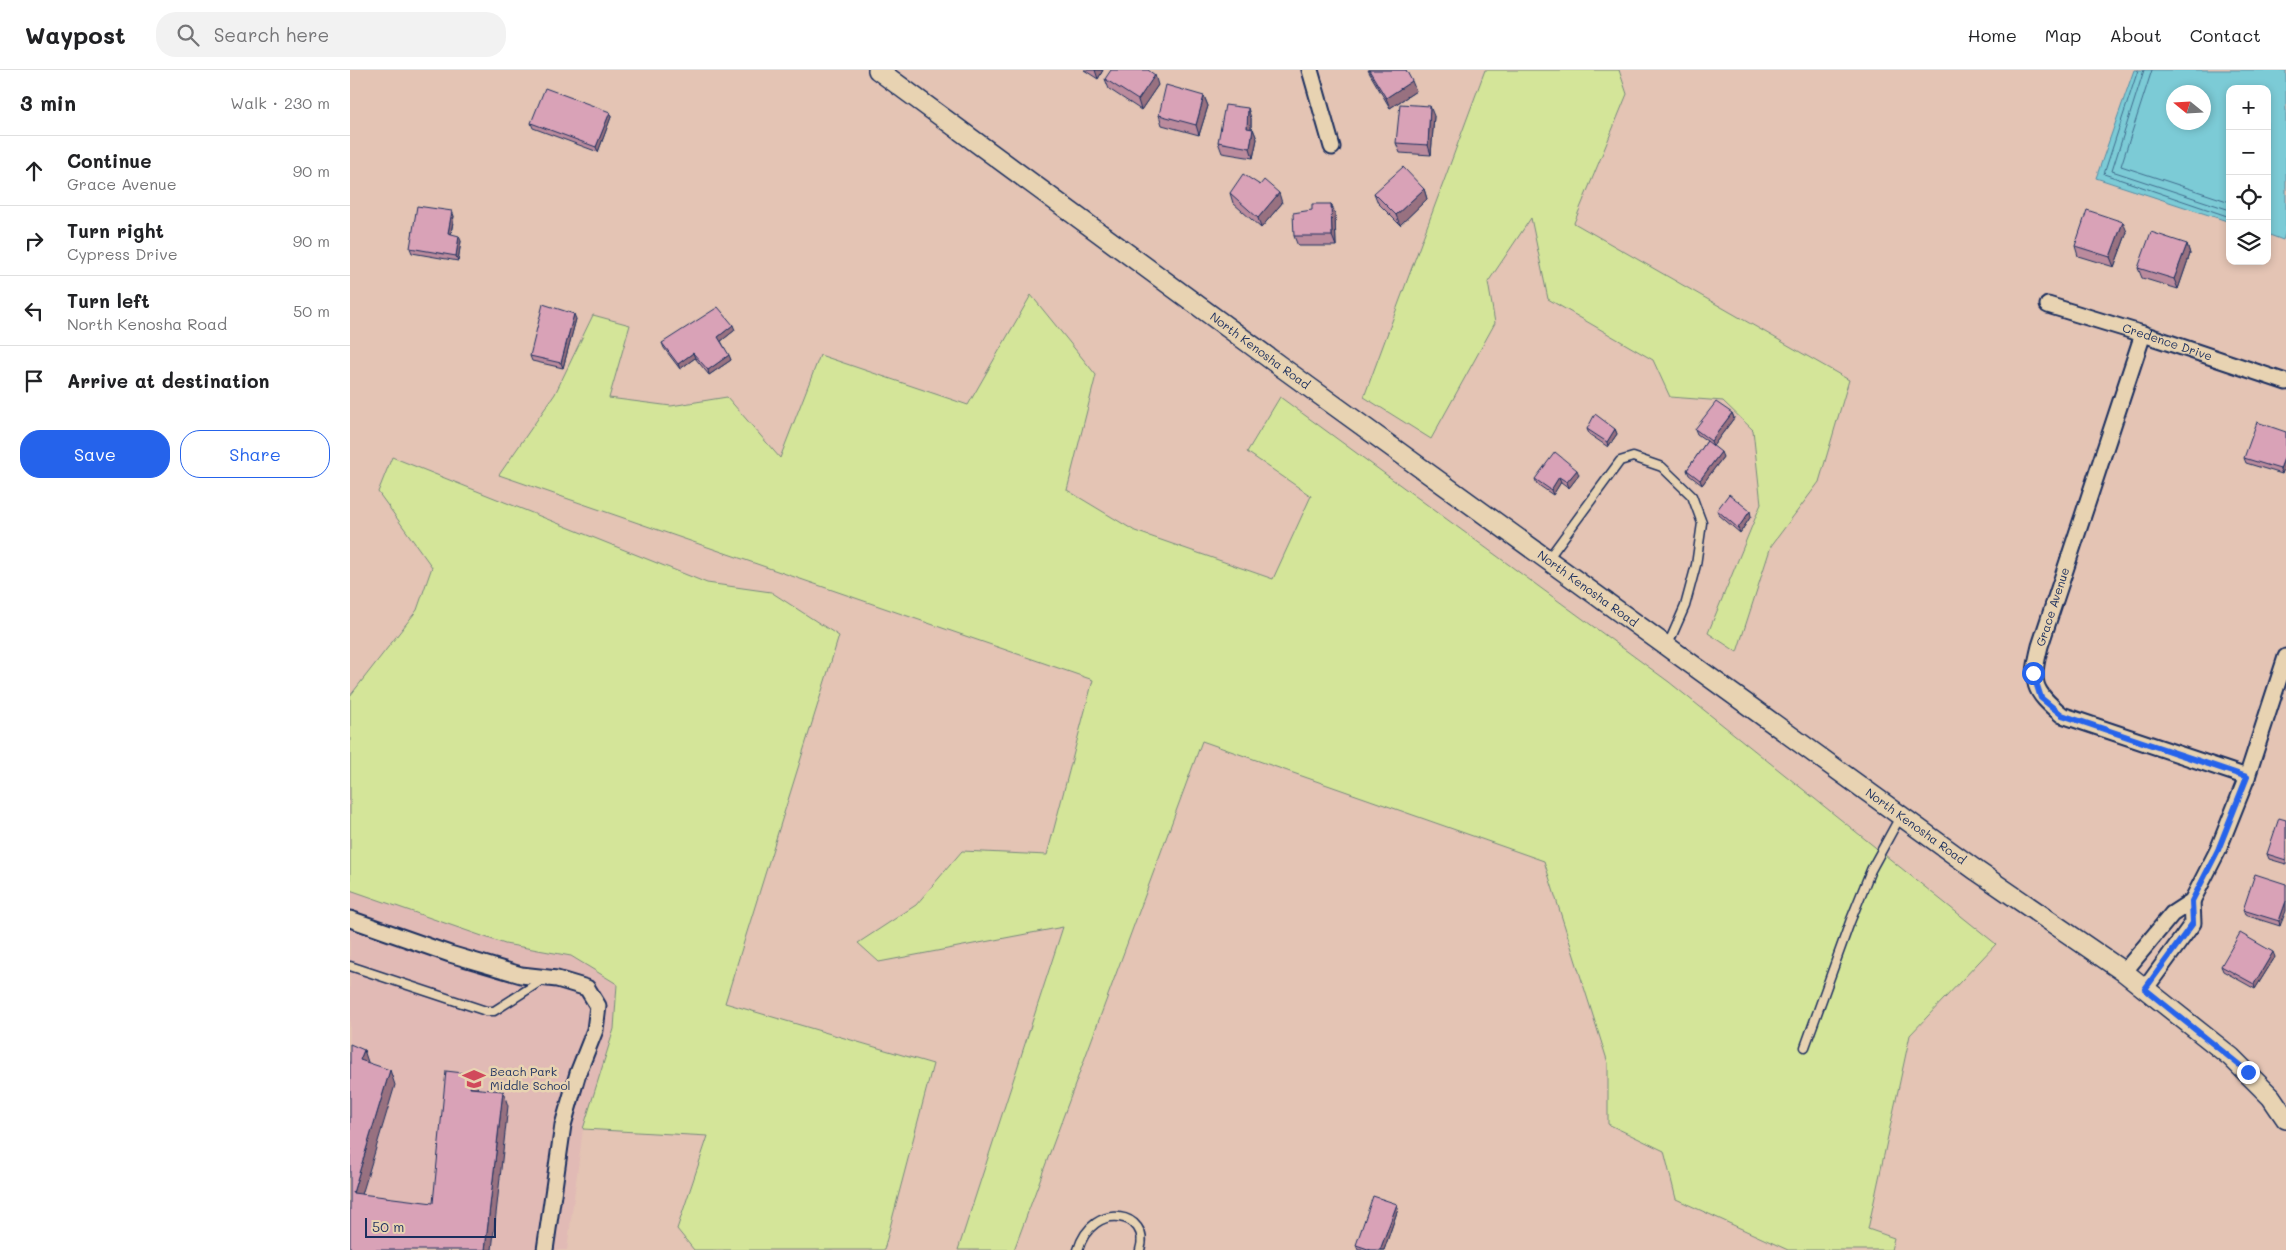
<!DOCTYPE html>
<meta charset="utf-8">
<style>
:root{--surface:#fff;--page:#f2f2f2;--text:#202124;--muted:#757577;--line:#e0e0e0;--accent:#2563eb}
body{margin:0;font-family:Mali,sans-serif;background:var(--page);color:var(--text)}
.controls{position:absolute;right:15px;top:15px;display:grid;overflow:hidden;border-radius:10px;box-shadow:0 2px 8px #0003}
.controls button{width:45px;height:45px;display:grid;place-items:center;padding:0;border:0;border-bottom:1px solid var(--line);background:var(--surface);color:var(--text);font:25px sans-serif}
.compass{position:absolute;left:1816px;top:15px;width:45px;height:45px;border-radius:50%;background:var(--surface);box-shadow:0 2px 8px #0003;rotate:288deg}
.scale{position:absolute;left:15px;bottom:12px;width:131px;box-sizing:border-box;padding-left:5px;border:2px solid #1b2f5e;border-top:0;font-size:14px;line-height:18px;white-space:nowrap;color:#1b2f5e;-webkit-text-stroke:4px #e8d3b2;paint-order:stroke}
.stop{position:absolute;width:15px;height:15px;margin:-11px;border:4px solid #2563eb;border-radius:50%;background:#fff}
.stop.end{background:#2563eb;border-color:#fff;box-shadow:0 1px 5px #0008}
.list{margin:0;padding:0;list-style:none}
h2{display:flex;justify-content:space-between;align-items:center;height:65px;margin:0;padding:0 20px;font-size:21px}
h2 small{font-size:16px;font-weight:400;color:var(--muted)}
.list li{display:grid;grid-template-columns:32px 1fr auto;gap:15px;align-items:center;box-sizing:border-box;height:70px;padding:0 20px;border-top:1px solid var(--line)}
.list b{display:block;font-size:19px;white-space:nowrap}
.list p{margin:0;font-size:16px;white-space:nowrap;color:var(--muted)}
.list em{font-size:16px;font-style:normal;color:var(--muted)}
.actions{display:flex;gap:10px;padding:15px 20px}
.actions a{flex:1;padding:11px 0;border:1px solid var(--accent);border-radius:20px;text-align:center;font-size:18px;color:var(--accent)}
.actions .main{background:var(--accent);color:#fff}
.icon{flex:none;width:28px;height:28px;fill:none;stroke:currentColor;stroke-width:2;stroke-linecap:round;stroke-linejoin:round}
.map{position:relative;flex:none;width:1936px;height:1180px;overflow:hidden}
header{display:flex;align-items:center;gap:30px;box-sizing:border-box;height:70px;padding:0 25px;background:var(--surface);border-bottom:1px solid var(--line)}
header strong{font-size:24px}
nav{display:flex;gap:28px;margin-inline-start:auto;font-size:18px}
.search{width:350px;height:45px;background:var(--page);display:flex;align-items:center;gap:12px;box-sizing:border-box;padding:0 18px;border-radius:20px;color:var(--muted);font-size:19px}
main{display:flex}
aside{flex:1;background:var(--surface)}
.map>svg:first-child{display:block}
</style>
<header>
<strong>Waypost</strong>
<div class="search"><svg class="icon" aria-label="search" viewBox="0 0 24 24"><circle cx="10" cy="10" r="6"/><path d="M15 15l6 6"/></svg>Search here</div>
<nav><a>Home</a><a>Map</a><a>About</a><a>Contact</a></nav>
</header>
<main>
<aside>
<h2>3 min<small>Walk · 230 m</small></h2>
<ul class="list">
<li><svg class="icon" aria-label="ahead" viewBox="0 0 24 24"><path d="M12 20V5M6 11l6-6 6 6"/></svg><div><b>Continue</b><p>Grace Avenue</p></div><em>90 m</em></li>
<li><svg class="icon" aria-label="right" viewBox="0 0 24 24"><path d="M7 20v-9h11M14 6l5 5-5 5"/></svg><div><b>Turn right</b><p>Cypress Drive</p></div><em>90 m</em></li>
<li><svg class="icon" aria-label="left" viewBox="0 0 24 24"><path d="M17 20v-9H6M10 6l-5 5 5 5"/></svg><div><b>Turn left</b><p>North Kenosha Road</p></div><em>50 m</em></li>
<li><svg class="icon" aria-label="arrive" viewBox="0 0 24 24"><path d="M6 21V4h12l-3 4 3 4H6"/></svg><div><b>Arrive at destination</b></div></li>
</ul>
<div class="actions"><a class="main">Save</a><a>Share</a></div>
</aside>
<div class="map">
<svg width="1936" height="1180" viewBox="0 0 1936 1180">
<rect width="100%" height="100%" fill="#e4c4b4"/>
<filter id="ink" filterUnits="userSpaceOnUse"><feTurbulence type="fractalNoise" baseFrequency=".02" numOctaves="2"/><feDisplacementMap in="SourceGraphic" scale="10" xChannelSelector="R" yChannelSelector="G"/><feConvolveMatrix kernelMatrix="1 2 1 2 8 2 1 2 1" color-interpolation-filters="sRGB"/></filter>
<g filter="url(#ink)">
<polygon fill="#e1bab5" points="0,820 155,874 221,886 267,914 264,959 233,1059 217,1180 0,1180"/>
<g fill="#d4e599" stroke="#788a7c">
<polygon points="1135,0 1269,0 1277,24 1224,153 1499,310 1469,412 1421,476 1387,582 1358,563 1411,434 1403,360 1373,331 1320,327 1303,290 1198,229 1181,148 1138,212 1145,253 1081,369 1014,327"/>
<polygon points="681,225 746,305 717,420 785,461 923,509 961,426 897,382 930,327 1319,612 1646,874 1560,965 1518,1159 1544,1168 1541,1180 1438,1180 1326,1129 1314,1081 1258,1054 1258,993 1194,791 852,671 664,1180 608,1180 713,857 529,892 508,873 566,835 612,781 697,785 743,610 149,405 205,324 243,245 280,255 259,328 321,336 377,327 430,388 470,285 618,335"/>
<polygon points="42,387 357,513 421,522 489,566 375,933 583,994 534,1180 344,1180 327,1159 358,1066 233,1059 264,959 267,914 221,886 155,874 0,820 0,626 67,540 82,497 28,422"/>
</g>
<path fill="#7bcbd6" stroke="#558da6" fill-rule="evenodd" d="M1784,0H1936V160L1933,170L1917,164V19H1880V152L1746,108ZM1824,22H1854V52H1824Z"/>
<g fill="none" stroke-linecap="round" stroke-linejoin="round">
<g stroke="#416d8e" stroke-width="1">
<polyline points="1788,0 1754,104 1880,147"/>
<polyline points="1794,0 1762,101 1880,140"/>
<polyline points="1802,0 1771,96 1880,132"/>
</g>
<defs>
<g id="service">
<polyline points="1198,489 1270,391 1283,387 1312,397 1342,426 1352,453 1346,495 1335,536 1317,577"/>
<polyline points="0,896 136,941 144,941 194,909"/>
<polyline points="1455,977 1500,852 1521,800 1551,745"/>
<path d="M728,1180C743,1129 802,1143 790,1180"/>
</g>
<g id="minor">
<polyline points="960,0 982,77"/>
<path id="s1" d="M1698,235L1793,264L1936,312"/>
<path d="M1793,264L1690,576C1681,613 1682,620 1712,645L1897,707"/>
<polyline points="0,849 100,884 171,905 207,909 237,918 248,936 245,960 228,1003 213,1055 195,1180"/>
<polyline points="1774,902 1822,844 1842,831 1868,780 1897,707 1936,587"/>
<polyline points="1795,919 1843,853 1842,831"/>
</g>
<g id="tertiary">
<path id="s2" d="M528,0L930,296L1627,801L1774,902L1881,987L1921,1027L1936,1049"/>
</g>
</defs>
<use href="#service" stroke="#1b2f5e" stroke-width="11"/>
<use href="#minor" stroke="#1b2f5e" stroke-width="19"/>
<use href="#tertiary" stroke="#1b2f5e" stroke-width="22"/>
<use href="#service" stroke="#e8d3b2" stroke-width="8"/>
<use href="#minor" stroke="#e8d3b2" stroke-width="15"/>
<use href="#tertiary" stroke="#e8d3b2" stroke-width="19"/>
</g>
<g fill="#bb8b9d" stroke="#1b2f5e">
<polygon points="734,0 753,0 748,9"/>
<polygon points="1018,0 1056,0 1066,21 1040,38 1020,4"/>
<polygon points="755,9 808,15 791,40 759,19"/>
<polygon points="854,26 858,36 849,65 812,55 809,45"/>
<polygon points="260,42 261,47 248,82 183,58 181,53"/>
<polygon points="1084,46 1081,85 1050,83 1046,73"/>
<polygon points="901,48 901,58 903,59 907,69 903,88 872,83 868,72"/>
<polygon points="910,115 932,133 911,158 883,133 880,123"/>
<polygon points="1074,119 1077,129 1050,155 1028,133 1024,123"/>
<polygon points="981,134 985,144 986,176 948,176 944,166 962,140"/>
<polygon points="104,146 101,164 111,171 108,191 62,183 60,178"/>
<polygon points="1777,162 1764,197 1728,186 1725,176"/>
<polygon points="1837,174 1840,184 1828,219 1792,208 1788,198"/>
<polygon points="226,249 213,298 182,291 180,286"/>
<polygon points="385,260 371,271 381,290 359,305 345,288 330,299 314,278 312,273"/>
<polygon points="1382,343 1384,348 1363,376 1373,387 1352,415 1339,405 1337,400 1357,371 1347,364 1345,359"/>
<polygon points="1237,359 1265,359 1267,364 1258,377 1239,364"/>
<polygon points="1936,362 1936,393 1932,404 1896,393 1894,388"/>
<polygon points="1229,405 1219,418 1211,412 1203,425 1187,414 1185,409"/>
<polygon points="1367,440 1401,446 1390,463 1369,445"/>
<polygon points="1936,750 1936,794 1919,789 1917,784"/>
<polygon points="1936,814 1930,856 1895,845 1893,840"/>
<polygon points="1925,887 1905,919 1873,901 1871,896"/>
<polygon points="1047,1134 1048,1139 1034,1180 1008,1180 1006,1175"/>
</g>
<g fill="#987180" stroke="#1b2f5e">
<polygon points="745,0 753,0 748,9"/>
<polygon points="805,5 808,15 791,40 788,30"/>
<polygon points="1062,11 1066,21 1040,38 1036,28"/>
<polygon points="854,26 858,36 849,65 846,55"/>
<polygon points="1080,36 1084,46 1081,85 1078,75"/>
<polygon points="898,38 901,48 901,68 897,58"/>
<polygon points="260,42 261,47 248,82 246,77"/>
<polygon points="903,59 907,69 903,88 900,78"/>
<polygon points="1074,119 1077,129 1050,155 1046,145"/>
<polygon points="929,123 932,133 911,158 908,148"/>
<polygon points="981,134 985,144 986,176 982,166"/>
<polygon points="102,141 104,146 100,168 98,163"/>
<polygon points="1773,152 1777,162 1764,197 1760,187"/>
<polygon points="109,166 111,171 108,191 106,186"/>
<polygon points="1837,174 1840,184 1828,219 1824,209"/>
<polygon points="224,244 226,249 213,298 211,293"/>
<polygon points="383,255 385,260 370,272 368,267"/>
<polygon points="343,283 345,288 330,299 328,294"/>
<polygon points="379,285 381,290 359,305 358,300"/>
<polygon points="1382,343 1384,348 1363,376 1361,371"/>
<polygon points="1265,359 1267,364 1258,377 1257,372"/>
<polygon points="1371,382 1373,387 1352,415 1350,410"/>
<polygon points="1936,383 1936,393 1932,404 1930,399"/>
<polygon points="1227,400 1229,405 1219,418 1217,412"/>
<polygon points="1209,407 1211,412 1203,425 1201,420"/>
<polygon points="1400,441 1401,446 1390,463 1388,458"/>
<polygon points="1936,831 1936,841 1930,856 1929,851"/>
<polygon points="1923,882 1925,887 1905,919 1904,914"/>
<polygon points="14,980 19,995 10,990"/>
<polygon points="40,1000 45,1015 8,1138 3,1123"/>
<polygon points="122,1004 128,1019 120,1018"/>
<polygon points="153,1021 158,1036 142,1180 135,1180"/>
<polygon points="1047,1134 1048,1139 1034,1180 1030,1180"/>
</g>
<g fill="#d9a2b7" stroke="#1b2f5e">
<polygon points="761,0 798,0 805,5 788,30 755,9"/>
<polygon points="1019,0 1056,0 1062,11 1036,28"/>
<polygon points="816,15 854,26 846,55 809,45"/>
<polygon points="195,18 260,42 246,77 181,53"/>
<polygon points="1050,34 1080,36 1078,75 1046,73"/>
<polygon points="875,35 898,38 897,58 903,59 900,78 868,72"/>
<polygon points="1053,97 1074,119 1046,145 1024,123"/>
<polygon points="893,104 910,115 914,110 929,123 908,148 880,123"/>
<polygon points="962,134 981,134 982,166 944,166 943,143 962,140"/>
<polygon points="67,136 102,141 98,163 109,166 106,186 60,178"/>
<polygon points="1737,140 1773,152 1760,187 1725,176"/>
<polygon points="1801,162 1837,174 1824,209 1788,198"/>
<polygon points="193,234 224,244 211,293 180,286"/>
<polygon points="368,237 383,255 368,267 379,285 358,300 343,283 328,294 312,273"/>
<polygon points="1366,332 1382,343 1361,371 1345,359"/>
<polygon points="1245,344 1265,359 1257,372 1237,359"/>
<polygon points="1907,352 1936,362 1936,383 1930,399 1894,388"/>
<polygon points="1357,371 1371,382 1350,410 1337,400"/>
<polygon points="1205,382 1227,400 1217,412 1209,407 1201,420 1185,409"/>
<polygon points="1379,424 1400,441 1388,458 1367,440"/>
<polygon points="1929,748 1936,750 1936,790 1917,784"/>
<polygon points="1905,804 1936,814 1936,831 1929,851 1893,840"/>
<polygon points="1890,863 1923,882 1904,914 1871,896"/>
<polygon points="0,974 14,980 10,990 40,1000 3,1123 83,1133 96,1001 122,1004 120,1018 153,1021 135,1180 0,1180"/>
<polygon points="1023,1126 1047,1134 1030,1180 1021,1180 1006,1175"/>
</g>
</g>
<g fill="none" stroke-linecap="round" stroke-linejoin="round" filter="url(#ink)">
<polyline stroke="#2563eb" stroke-width="6" points="1683,603 1691,628 1712,645 1897,707 1868,780 1842,831 1843,853 1795,919 1898,1002"/>
</g>
<defs>
<symbol id="school-bare" viewBox="-9 -9 18 18"><path d="M0-5L7-2L0 1L-7-2ZM-4 1L0 2.5L4 1V4Q0 6-4 4Z" fill="#d1495b" stroke="#e8d3b2" stroke-width="2.5" paint-order="stroke"/></symbol>
</defs>
<g fill-rule="evenodd">
<use href="#school-bare" x="108" y="993" width="32" height="32"/>
</g>
<g text-anchor="middle" stroke-width="5" stroke-linejoin="round" paint-order="stroke">
<g font-size="12" fill="#1b2f5e" stroke="#e8d3b2">
<text dy="4" stroke="none"><textPath href="#s1" startOffset="125">Credence Drive</textPath></text>
<text dy="4" stroke="none"><textPath href="#s2" startOffset="474">North Kenosha Road</textPath></text>
<text dy="4" stroke="none"><textPath href="#s2" startOffset="879">North Kenosha Road</textPath></text>
<text transform="translate(1703 537) rotate(-72)" y="4">Grace Avenue</text>
<text dy="4" stroke="none"><textPath href="#s2" startOffset="1284">North Kenosha Road</textPath></text>
</g>
<g font-size="12" fill="#1b2f5e" stroke="#e8d3b2" text-anchor="start">
<text x="140" y="1006">Beach Park<tspan x="140" dy="14">Middle School</tspan></text>
</g>
</g>
</svg>
<div class="controls">
<button>+</button>
<button>−</button>
<button><svg class="icon" aria-label="locate" viewBox="0 0 24 24"><circle cx="12" cy="12" r="6"/><path d="M12 2v4M12 18v4M2 12h4M18 12h4"/></svg></button>
<button><svg class="icon" aria-label="layers" viewBox="0 0 24 24"><path d="M12 4l9 5-9 5-9-5zM3 14l9 5 9-5"/></svg></button>
</div>
<svg class="compass" viewBox="-18 -18 36 36"><path d="M0-13l5 13h-10z" fill="#e53935"/><path d="M0 13l5-13h-10z" fill="#757577"/></svg>
<div class="scale">50 m</div>
<div class="stop" style="left:1683px;top:603px"></div>
<div class="stop end" style="left:1898px;top:1002px"></div>
</div>
</main>
